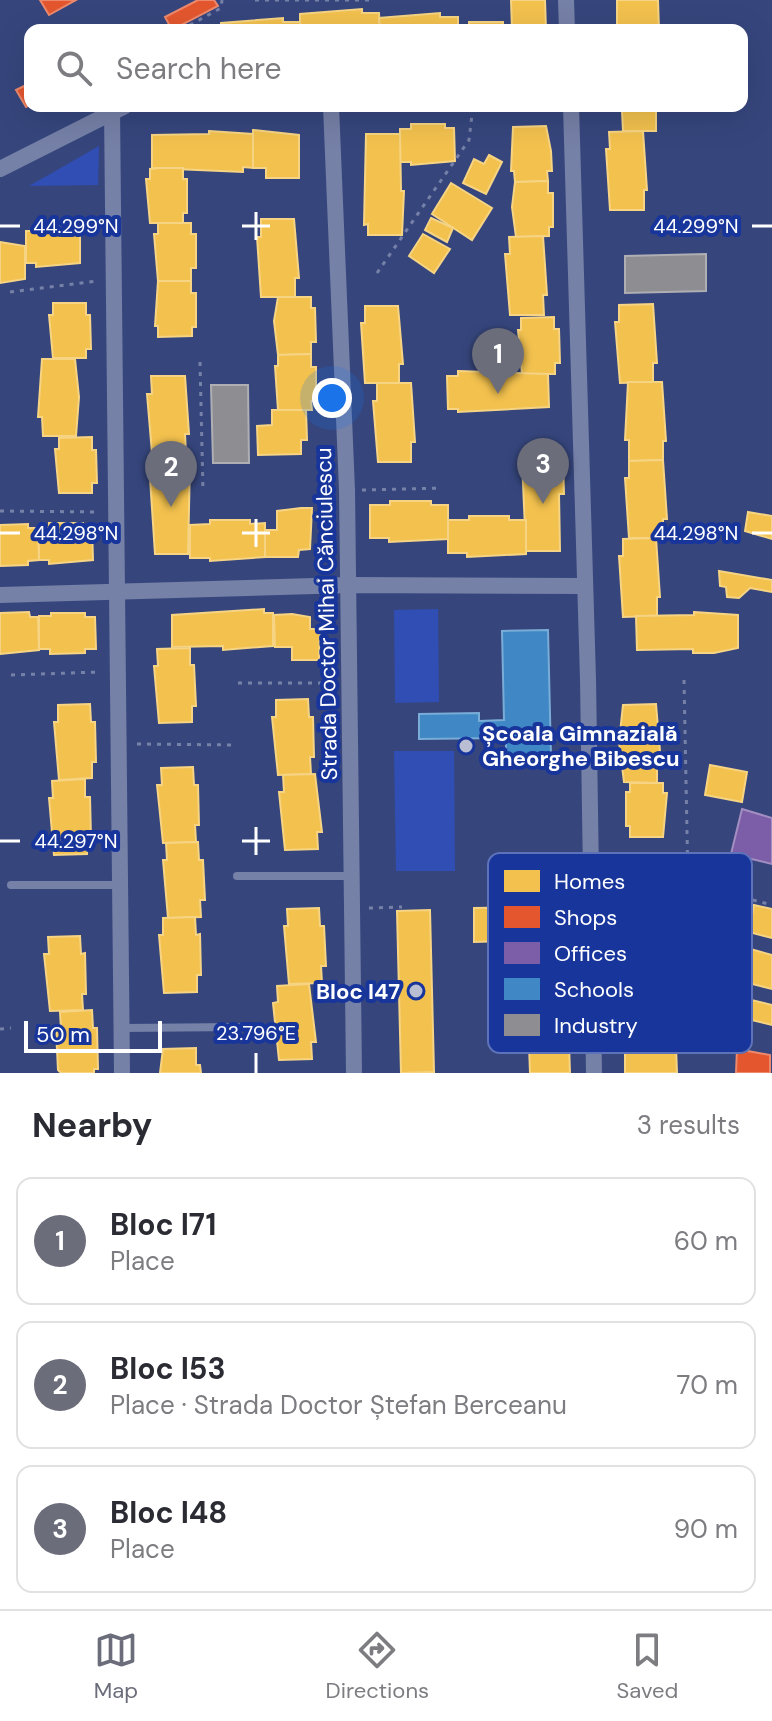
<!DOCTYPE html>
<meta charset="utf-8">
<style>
:root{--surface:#fff;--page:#f2f2f3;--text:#2b2b33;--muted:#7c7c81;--line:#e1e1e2;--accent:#6b6d7b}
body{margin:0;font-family:"DM Sans",sans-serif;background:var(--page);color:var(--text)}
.scale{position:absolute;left:24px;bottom:20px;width:138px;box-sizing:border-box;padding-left:8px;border:4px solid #fff;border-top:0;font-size:22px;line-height:28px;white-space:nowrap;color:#fff;-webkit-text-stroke:6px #18359b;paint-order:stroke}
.you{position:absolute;left:332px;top:398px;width:28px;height:28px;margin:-20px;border:6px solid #fff;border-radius:50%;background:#1a73e8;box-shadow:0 0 0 12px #1a73e833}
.badge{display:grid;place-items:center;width:52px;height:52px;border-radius:50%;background:var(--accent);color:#fff;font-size:26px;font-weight:700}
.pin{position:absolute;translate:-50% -66px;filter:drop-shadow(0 2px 4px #0008)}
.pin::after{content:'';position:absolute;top:42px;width:28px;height:24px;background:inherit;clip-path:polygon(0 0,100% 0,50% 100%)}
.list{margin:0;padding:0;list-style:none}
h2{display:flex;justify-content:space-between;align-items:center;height:104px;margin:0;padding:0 32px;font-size:34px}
h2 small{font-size:26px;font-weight:400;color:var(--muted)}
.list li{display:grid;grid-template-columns:52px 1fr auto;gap:24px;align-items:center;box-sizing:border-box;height:128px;margin:0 16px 16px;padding:0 16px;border:2px solid var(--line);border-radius:16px}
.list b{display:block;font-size:30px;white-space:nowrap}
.list p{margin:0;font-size:26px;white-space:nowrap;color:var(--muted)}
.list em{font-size:26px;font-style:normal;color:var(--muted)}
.icon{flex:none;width:44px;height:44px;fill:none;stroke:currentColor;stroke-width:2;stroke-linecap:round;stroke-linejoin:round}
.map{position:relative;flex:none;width:772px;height:1073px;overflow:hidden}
.search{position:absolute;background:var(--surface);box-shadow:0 8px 32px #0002;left:24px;right:24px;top:24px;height:88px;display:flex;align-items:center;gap:20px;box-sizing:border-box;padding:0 28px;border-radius:16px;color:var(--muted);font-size:30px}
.sheet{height:536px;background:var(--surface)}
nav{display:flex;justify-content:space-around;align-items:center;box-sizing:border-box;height:112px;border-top:2px solid var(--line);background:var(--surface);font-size:22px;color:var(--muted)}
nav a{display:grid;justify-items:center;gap:4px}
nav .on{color:var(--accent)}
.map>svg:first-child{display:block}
</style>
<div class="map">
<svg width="772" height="1073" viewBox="0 0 772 1073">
<rect width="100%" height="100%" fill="#36467d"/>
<g fill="#304eb3">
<polygon points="99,146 98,185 29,186"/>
<polygon points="438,609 439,702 395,703 394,610"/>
<polygon points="394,751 454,751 455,871 396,871"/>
</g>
<g fill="#f2c14e" stroke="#f6d483" stroke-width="2">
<polygon points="511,0 545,0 546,30 512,30"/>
<polygon points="617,0 658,0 659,30 617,30"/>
<polygon points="362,9 362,13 379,13 380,30 300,30 300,14"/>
<polygon points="440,13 440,17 458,17 458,30 380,30 379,18"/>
<polygon points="283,18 283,22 300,22 300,30 221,30 221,23"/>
<polygon points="469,22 503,22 503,26 512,26 512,30 458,30 458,27 469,27"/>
<polygon points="618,106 660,106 660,111 656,111 656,131 623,131 622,111 618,111"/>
<polygon points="411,124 445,124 445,128 454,128 455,161 411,165 411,162 400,162 400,129 411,129"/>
<polygon points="546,126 551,151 552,171 547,171 548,181 515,182 514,171 511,171 513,127"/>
<polygon points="253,130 299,135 299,178 266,178 266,168 253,168"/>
<polygon points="209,131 253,134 253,168 243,167 243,172 152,168 152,135 209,134"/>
<polygon points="643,131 647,190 644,190 644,210 610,210 606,149 610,149 609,132"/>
<polygon points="366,134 400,134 401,191 404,191 402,235 368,235 368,224 364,225"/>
<polygon points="489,155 502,162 486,194 463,183 474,159 484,164"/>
<polygon points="159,168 183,168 183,179 187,179 187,213 183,213 183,223 150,223 146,179 150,179 150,169"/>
<polygon points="548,181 548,193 553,193 553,227 549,227 549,236 516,237 512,207 515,182"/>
<polygon points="451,183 492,208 472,240 432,214"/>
<polygon points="431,218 453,228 447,242 425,230"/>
<polygon points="261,219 294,219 299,278 295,278 295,297 261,297 257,237 261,237"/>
<polygon points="158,223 191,223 191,234 196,234 196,268 191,268 191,281 158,281 154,234 158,234"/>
<polygon points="36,226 71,226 71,230 80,230 80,263 36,267 36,263 26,263 26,231 36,231"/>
<polygon points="423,234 450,249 434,273 409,256"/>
<polygon points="543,236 547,295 543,295 544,315 510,315 505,254 510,254 509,237"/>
<polygon points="0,242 25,246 25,279 0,283"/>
<polygon points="158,281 191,281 191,293 196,293 196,327 192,327 192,336 158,337 158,326 155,326"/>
<polygon points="278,297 311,297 311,308 315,308 316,342 311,342 311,354 278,355 274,321"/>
<polygon points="53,303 86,303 86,315 90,315 91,349 86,349 86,358 53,358 49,315 53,315"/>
<polygon points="653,304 657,363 653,363 653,382 620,383 615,322 619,322 619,305"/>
<polygon points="365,306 398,306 403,364 399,364 399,383 365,383 361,323 365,323"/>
<polygon points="554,317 554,329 559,329 560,363 555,363 555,374 522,374 518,330 521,330 521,318"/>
<polygon points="311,354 311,367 316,367 316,401 311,401 312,410 278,410 275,366 278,366 278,355"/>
<polygon points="42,359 75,359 79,397 76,436 43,436 42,417 38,417"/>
<polygon points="458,371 548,374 549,407 458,412 458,409 448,409 447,376 458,376"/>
<polygon points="151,376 185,376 189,434 185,434 186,453 152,453 147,394 152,394"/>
<polygon points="628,382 662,382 666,441 663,441 663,460 629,461 629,440 625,440"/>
<polygon points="377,383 411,383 415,442 411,442 411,462 378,462 373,401 377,401"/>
<polygon points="272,410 306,410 307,440 301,440 301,454 258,455 257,426 272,425"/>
<polygon points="92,437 92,450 96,450 97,483 92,483 92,493 59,493 55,449 59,449 59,438"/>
<polygon points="526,450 558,450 559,461 563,460 564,494 559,494 560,551 526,551 522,461 526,461"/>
<polygon points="152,453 186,453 186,463 190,463 188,554 155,554 150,478"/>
<polygon points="663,460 667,519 663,519 663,538 629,538 625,478 629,478 629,461"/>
<polygon points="390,501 431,501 431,505 448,505 448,539 389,542 389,538 370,538 370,505 390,505"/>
<polygon points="301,508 312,508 310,549 299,550 298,557 265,557 265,530 277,530 277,511"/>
<polygon points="748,512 772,516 772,539 745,531"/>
<polygon points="469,516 509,516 509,520 526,520 526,554 467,557 467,553 448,553 448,520 469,520"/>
<polygon points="210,520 250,520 250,524 265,523 265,557 210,561 210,558 190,558 190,525 210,524"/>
<polygon points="49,523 83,523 83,527 92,527 93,560 49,564 49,560 39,560 38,528 49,528"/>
<polygon points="28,524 28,528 38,528 39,560 28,561 28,565 0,566 0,525"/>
<polygon points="656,538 660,597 657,597 657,616 623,617 619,556 623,556 623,539"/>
<polygon points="719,571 772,580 772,592 750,588 739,598 727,597 726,587 720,586"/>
<polygon points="264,609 264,613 273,613 273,646 223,650 223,646 172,647 172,615"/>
<polygon points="29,612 30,617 38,617 39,650 0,654 0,613"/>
<polygon points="694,612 738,615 738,648 714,653 693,653 693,649 637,650 636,616 694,615"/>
<polygon points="51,613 85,613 85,617 95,617 96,649 85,649 85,653 50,654 50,649 39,649 39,616 51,616"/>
<polygon points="292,614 310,617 310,629 320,629 319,660 292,660 292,647 275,647 274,615"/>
<polygon points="190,648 190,665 194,665 196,706 192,706 192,722 159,723 154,666 158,666 157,649"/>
<polygon points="308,699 309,717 313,717 314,757 310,757 311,774 278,775 272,717 276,717 276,700"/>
<polygon points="90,704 91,722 95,722 96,762 92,762 92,778 59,780 54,722 58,722 58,705"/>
<polygon points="656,704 661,763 657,763 657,783 624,782 619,742 623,705"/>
<polygon points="710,765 747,772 742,802 705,795"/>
<polygon points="193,767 194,785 198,785 199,825 195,825 196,842 163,843 157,785 162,785 161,768"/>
<polygon points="315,774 322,832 317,832 318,849 285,850 279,792 284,792 283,775"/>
<polygon points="85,779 85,797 90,797 91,838 87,838 87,854 54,855 49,798 53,798 52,781"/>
<polygon points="630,783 663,783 663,793 667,793 663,837 630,837 630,826 626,826 626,792 630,792"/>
<polygon points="198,842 199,860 203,860 205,900 200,900 201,917 168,918 163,860 167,860 166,843"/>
<polygon points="754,905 772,909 772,938 749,932"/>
<polygon points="548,907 549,997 501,998 501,981 508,981 508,941 474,942 474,908"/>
<polygon points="319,908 320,926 324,926 326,966 321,966 322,983 289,984 284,926 288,926 287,909"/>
<polygon points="430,910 434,1072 401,1073 397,911"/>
<polygon points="195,917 196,935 200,934 201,975 197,975 197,992 164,993 159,935 163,935 163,918"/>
<polygon points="672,927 772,955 772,989 663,961"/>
<polygon points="80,936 81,954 85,953 86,994 82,994 83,1010 50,1011 44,954 49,954 48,937"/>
<polygon points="309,984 316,1042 311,1042 312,1059 279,1060 273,1003 278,1002 277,986"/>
<polygon points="739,997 772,1005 772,1025 735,1016"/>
<polygon points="92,1010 93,1028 97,1028 98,1069 94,1069 94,1073 61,1073 58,1070 56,1029 61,1029 60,1012"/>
<polygon points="565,1033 565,1044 569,1044 570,1073 530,1073 529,1045 533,1045 533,1034"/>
<polygon points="644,1042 644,1047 676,1047 677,1073 625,1073 625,1043"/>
<polygon points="196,1048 196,1065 200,1065 201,1073 160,1073 163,1049"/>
</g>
<g fill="#e4572e" stroke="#ec896d" stroke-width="2">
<polygon points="40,0 76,0 49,15"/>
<polygon points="198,0 214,0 218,6 172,30 165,17"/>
<polygon points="30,83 30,105 26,107 16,90"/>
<polygon points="737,1049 770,1055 770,1073 736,1073"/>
</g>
<polygon fill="#7b5ea7" stroke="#a38ec1" stroke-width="2" points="742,809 772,818 772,864 731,854"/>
<polygon fill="#3f88c5" stroke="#79acd6" stroke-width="2" points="548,630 551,756 506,757 506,738 419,739 419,714 479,713 479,721 504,720 502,631"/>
<g fill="#8d8d92" stroke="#afafb3" stroke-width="2">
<polygon points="706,254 706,291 625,293 625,256"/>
<polygon points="211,385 248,385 249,463 213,463"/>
</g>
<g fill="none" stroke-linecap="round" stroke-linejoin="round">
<g stroke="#7681a8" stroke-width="3" stroke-dasharray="4 6" stroke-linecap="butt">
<polyline points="255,0 374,0"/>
<polyline points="181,30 221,8 222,0"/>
<polyline points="377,273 469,140 473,106"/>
<polyline points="10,292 97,281"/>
<polyline points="200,362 203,492"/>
<polyline points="362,490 441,488"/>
<polyline points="0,511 100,512"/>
<polyline points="11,675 99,672"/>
<polyline points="684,680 688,883 772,905"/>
<polyline points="238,683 334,683"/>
<polyline points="137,744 237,745"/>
<polyline points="369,908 402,907"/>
<polyline points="0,1029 11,1028"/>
</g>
<g stroke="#7681a8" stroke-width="8">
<polyline points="237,876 352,876"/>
<polyline points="11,885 120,885"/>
<polyline points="122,1028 239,1027"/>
</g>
<g stroke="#7681a8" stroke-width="16">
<polyline points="566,0 567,30"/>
<polyline points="331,106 347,490 354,1073"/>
<polyline points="571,106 588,679 594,1073"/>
<polyline points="112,109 122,1073"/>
<polyline points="0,169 125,106"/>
<polyline points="0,595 349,585 585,586"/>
</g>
</g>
<path fill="none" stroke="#fff" stroke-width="3" d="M256,212V240M0,226H20M242,226H270M752,226H772M256,519V547M0,533H20M242,533H270M752,533H772M256,827V855M0,841H20M242,841H270M256,1053V1073"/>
<g fill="#b9bed2" stroke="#18359b" stroke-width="3">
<circle cx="466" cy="746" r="8"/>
<circle cx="416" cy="991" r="8"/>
</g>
<g text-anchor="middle" stroke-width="8" stroke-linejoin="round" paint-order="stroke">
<g font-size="22" fill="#fff" stroke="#18359b">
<text transform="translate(326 614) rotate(-91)" y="8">Strada Doctor Mihai Cănciulescu</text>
</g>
<g font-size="22" font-weight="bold" fill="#fff" stroke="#18359b" text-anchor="start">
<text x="482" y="741">Școala Gimnazială<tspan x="482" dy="25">Gheorghe Bibescu</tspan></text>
<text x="400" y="999" text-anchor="end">Bloc I47</text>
</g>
</g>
<rect x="488" y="853" width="264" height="200" rx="12" fill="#18359b" stroke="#5d72b9" stroke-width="2"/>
<rect x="504" y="870" width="36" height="22" fill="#f2c14e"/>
<rect x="504" y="906" width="36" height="22" fill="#e4572e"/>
<rect x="504" y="942" width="36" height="22" fill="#7b5ea7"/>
<rect x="504" y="978" width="36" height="22" fill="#3f88c5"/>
<rect x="504" y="1014" width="36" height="22" fill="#8d8d92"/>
<g font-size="22" fill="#fff">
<text x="554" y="889">Homes</text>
<text x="554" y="925">Shops</text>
<text x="554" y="961">Offices</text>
<text x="554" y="997">Schools</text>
<text x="554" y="1033">Industry</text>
</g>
<g font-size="20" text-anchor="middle" fill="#fff" stroke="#18359b" stroke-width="8" stroke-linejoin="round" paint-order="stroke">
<text x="76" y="233">44.299°N</text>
<text x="696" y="233">44.299°N</text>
<text x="76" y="540">44.298°N</text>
<text x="696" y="540">44.298°N</text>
<text x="76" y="848">44.297°N</text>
<text x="256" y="1040">23.796°E</text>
</g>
</svg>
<div class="scale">50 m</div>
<div class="you"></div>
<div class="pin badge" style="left:498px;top:394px">1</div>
<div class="pin badge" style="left:171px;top:507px">2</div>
<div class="pin badge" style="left:543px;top:504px">3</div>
<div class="search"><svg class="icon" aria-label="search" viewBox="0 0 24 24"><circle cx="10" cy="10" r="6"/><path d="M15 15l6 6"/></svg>Search here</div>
</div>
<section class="sheet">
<h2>Nearby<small>3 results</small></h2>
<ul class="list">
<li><span class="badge">1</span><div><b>Bloc I71</b><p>Place</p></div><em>60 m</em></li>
<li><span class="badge">2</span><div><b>Bloc I53</b><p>Place · Strada Doctor Ștefan Berceanu</p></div><em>70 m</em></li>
<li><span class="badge">3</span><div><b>Bloc I48</b><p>Place</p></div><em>90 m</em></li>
</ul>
</section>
<nav>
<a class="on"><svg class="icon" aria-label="map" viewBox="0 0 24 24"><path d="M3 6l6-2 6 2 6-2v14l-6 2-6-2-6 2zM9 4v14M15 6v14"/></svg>Map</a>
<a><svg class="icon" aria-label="directions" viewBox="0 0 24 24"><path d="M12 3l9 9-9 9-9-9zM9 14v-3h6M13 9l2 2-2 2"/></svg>Directions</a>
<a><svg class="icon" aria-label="saved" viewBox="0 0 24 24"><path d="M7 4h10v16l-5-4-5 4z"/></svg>Saved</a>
</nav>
